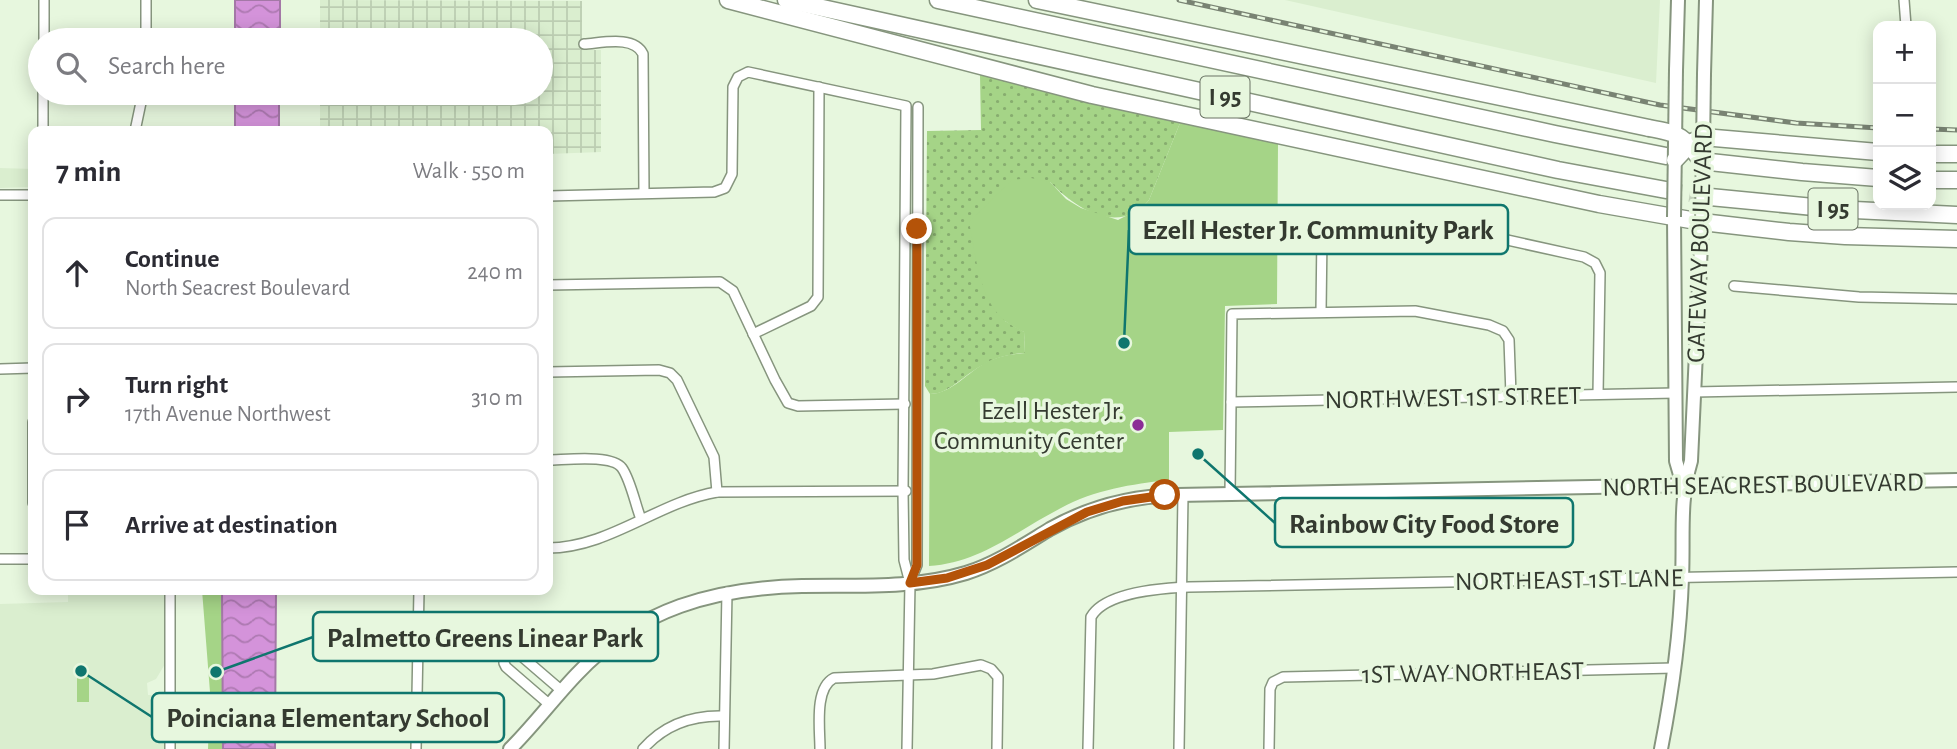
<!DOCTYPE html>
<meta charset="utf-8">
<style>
:root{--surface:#fff;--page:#f2f2f3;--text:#2b2b33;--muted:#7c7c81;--line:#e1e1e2}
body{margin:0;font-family:"Alegreya Sans",sans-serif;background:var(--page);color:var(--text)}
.controls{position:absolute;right:21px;top:21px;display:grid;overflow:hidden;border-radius:14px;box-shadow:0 4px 18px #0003}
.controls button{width:63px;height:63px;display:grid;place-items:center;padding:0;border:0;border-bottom:2px solid var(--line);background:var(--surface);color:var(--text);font:35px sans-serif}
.stop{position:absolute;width:21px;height:21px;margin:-16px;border:5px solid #b45309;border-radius:50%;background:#fff}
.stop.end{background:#b45309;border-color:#fff;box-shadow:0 2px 7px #0008}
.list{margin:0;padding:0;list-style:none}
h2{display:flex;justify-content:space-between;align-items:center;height:91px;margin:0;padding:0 28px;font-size:30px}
h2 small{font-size:23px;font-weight:400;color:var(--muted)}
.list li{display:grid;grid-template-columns:46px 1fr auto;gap:21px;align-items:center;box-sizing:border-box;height:112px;margin:0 14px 14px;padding:0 14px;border:2px solid var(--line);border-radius:14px}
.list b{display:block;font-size:26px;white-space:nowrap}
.list p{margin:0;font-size:23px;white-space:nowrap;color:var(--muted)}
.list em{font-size:23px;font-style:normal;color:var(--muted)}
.icon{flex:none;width:38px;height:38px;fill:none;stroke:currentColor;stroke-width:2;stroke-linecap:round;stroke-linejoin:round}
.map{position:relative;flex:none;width:1957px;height:749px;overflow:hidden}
.search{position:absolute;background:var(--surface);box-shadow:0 4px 18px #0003;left:28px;top:28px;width:525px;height:77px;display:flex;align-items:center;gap:18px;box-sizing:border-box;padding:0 24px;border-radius:38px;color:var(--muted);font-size:26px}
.panel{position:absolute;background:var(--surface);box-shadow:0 4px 18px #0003;left:28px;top:126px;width:525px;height:469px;border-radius:14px}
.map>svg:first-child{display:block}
</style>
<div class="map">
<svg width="1957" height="749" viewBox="0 0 1957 749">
<defs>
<pattern id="industrial-grid" width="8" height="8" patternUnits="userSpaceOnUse" patternTransform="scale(1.75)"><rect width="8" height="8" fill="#daeecf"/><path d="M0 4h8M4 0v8" fill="none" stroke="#bccdb2"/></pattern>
<pattern id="grass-dots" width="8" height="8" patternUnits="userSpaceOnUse" patternTransform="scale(1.75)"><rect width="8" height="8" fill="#a5d487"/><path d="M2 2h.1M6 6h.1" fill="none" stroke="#87ad6f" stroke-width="1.8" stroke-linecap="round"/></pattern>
<pattern id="water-waves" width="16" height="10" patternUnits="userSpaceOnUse" patternTransform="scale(1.75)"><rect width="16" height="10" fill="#d493da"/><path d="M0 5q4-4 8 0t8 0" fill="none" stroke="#ad79b1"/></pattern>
</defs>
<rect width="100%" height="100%" fill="#e7f7de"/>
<g fill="#daeecf">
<polygon points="1285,0 1660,0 1656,83"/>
<polygon points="0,168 33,169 33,184 28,187 0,188"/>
<polygon points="68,590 166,590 165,664 156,679 147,683 148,695 157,695 166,706 166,749 0,749 0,604 68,602"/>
</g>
<polygon fill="url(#industrial-grid)" points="320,0 582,1 582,50 601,50 601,152 548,154 548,131 320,131 320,93 541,93 541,40 320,40"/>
<path fill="url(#grass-dots)" d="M980,75L1180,123L1149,200C1119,237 1075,208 1050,182L1005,321L1024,332L1025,353C1005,354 989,360 973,371C959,380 947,394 930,394L925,386L927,131L981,130Z"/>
<g fill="#a5d487">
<path d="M1180,123L1278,143L1277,304L1225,306L1223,430L1169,432V480C1132,484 1094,490 1061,508C1018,530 980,563 929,566L930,394C951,394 969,371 987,362C999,356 1012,354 1025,353L1024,332C1018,329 1010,325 1005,321C978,298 976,254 969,222L1012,180L1031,178L1050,182L1066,199L1081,208L1118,220L1143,207L1149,200Z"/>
<polygon points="202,590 222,590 223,749 208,749 210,692"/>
<rect x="77" y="670" width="12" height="32"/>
</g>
<g fill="url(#water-waves)" stroke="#a478a7" stroke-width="2">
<rect x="235" y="0" width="45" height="40"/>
<rect x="235" y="93" width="44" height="38"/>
<polygon points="222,590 276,590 275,749 223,749"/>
</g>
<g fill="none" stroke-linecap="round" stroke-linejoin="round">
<polyline stroke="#c3d1bb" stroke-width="16" stroke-dasharray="16 8" stroke-linecap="butt" points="1666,190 1710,197"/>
<defs>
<g id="street">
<polyline points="1904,0 1906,26"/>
<polyline points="44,40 44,0"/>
<polyline points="146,40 146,0"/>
<path d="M584,44C602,43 634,35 643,54L644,193"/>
<polyline points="43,131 43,93"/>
<polyline points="135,131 143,93"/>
<polyline points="0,195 33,195"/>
<polyline points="548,196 714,192 725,188 732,174 733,87 738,77 748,72 906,106 903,491 904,560 910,583 907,749"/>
<polyline points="548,285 720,282 733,291 775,380 788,403 798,406 905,404"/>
<polyline points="1734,286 1859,297 1957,299"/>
<polyline points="1321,312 1322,234 1325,223 1335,218 1403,217 1584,257 1595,263 1600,273 1598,394"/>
<polyline points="753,334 811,306 818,297 819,87"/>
<polyline points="0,369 33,368"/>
<polyline points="548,372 659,370 670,373 677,380 714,457 717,492"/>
<polyline points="1694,392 1957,387"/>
<polyline points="1231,402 1676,393"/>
<polyline points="33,422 33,503"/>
<path d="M548,460C565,460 612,454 622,468C631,481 635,504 641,519"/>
<polyline points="1230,494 1232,314 1415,311 1489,325 1503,331 1509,340 1511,395"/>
<path d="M548,548C609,548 658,502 717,492L906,491"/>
<polyline points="0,559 33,559"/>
<polyline points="910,582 917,565 918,107"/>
<polyline points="550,705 506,667 504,663 506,653 515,651 519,654 562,691"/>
<polyline points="170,749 170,590"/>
<polyline points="416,749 419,590"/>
<path d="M643,749C664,725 692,715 724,716"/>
<polyline points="724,749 727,592"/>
<path d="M820,749C820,729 814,688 834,678L933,674L981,665L991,669L998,677L997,749"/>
<path d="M1088,749L1091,617C1105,592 1163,588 1189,587L1957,572"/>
<polyline points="1179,749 1183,495"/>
<polyline points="1269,749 1270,689 1273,682 1283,677 1674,668"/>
</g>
<g id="secondary">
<polyline points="1676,70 1678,0"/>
<polyline points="1704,74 1706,0"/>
<polyline points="1674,217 1676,461 1683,485"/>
<path d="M510,749C534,725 554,698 577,674C639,608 715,588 802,586C857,585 913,589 966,573C997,563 1022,546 1050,529C1089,507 1132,496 1177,495L1957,480"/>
<path d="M1661,749C1672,693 1680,636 1682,578C1684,537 1679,501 1691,461L1702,222"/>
</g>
<g id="highway">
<polyline points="728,0 1092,95 1599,204 1702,222 1789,232 1845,236 1957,239"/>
<polyline points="786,0 1558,170 1666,190"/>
<polyline points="938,0 1555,134 1666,156"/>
<polyline points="1037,0 1649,128"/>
<polyline points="1703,137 1878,152"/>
<polyline points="1931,154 1957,154"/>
<polyline points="1710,162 1802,172 1878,178"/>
<polyline points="1931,180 1957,180"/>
<polyline points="1710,197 1834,209 1957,215"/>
</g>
</defs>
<use href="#street" stroke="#86957e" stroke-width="12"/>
<use href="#secondary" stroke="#86957e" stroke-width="16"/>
<use href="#highway" stroke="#86957e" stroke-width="19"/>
<use href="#street" stroke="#fff" stroke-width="9"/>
<use href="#secondary" stroke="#fff" stroke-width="12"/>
<use href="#highway" stroke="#fff" stroke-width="16"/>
<defs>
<g id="rail">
<polyline points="1179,0 1660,105 1796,123 1878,128"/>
<polyline points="1931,129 1957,130"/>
</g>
</defs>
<use href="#rail" stroke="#798373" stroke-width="5"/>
<use href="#rail" stroke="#e7f7de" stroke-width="2.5" stroke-dasharray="8" stroke-linecap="butt"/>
<defs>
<g id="secondary-bridge">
<polyline points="1674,217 1676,70"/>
<polyline points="1702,222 1704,74"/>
</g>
<g id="highway-bridge">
<path d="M1649,128C1682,134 1683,136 1703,163"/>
<polyline points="1675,160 1692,142 1703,137"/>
</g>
</defs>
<use href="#secondary-bridge" stroke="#86957e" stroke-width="16" stroke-linecap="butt"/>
<use href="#highway-bridge" stroke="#86957e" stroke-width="19" stroke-linecap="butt"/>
<use href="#secondary-bridge" stroke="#fff" stroke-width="12"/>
<use href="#highway-bridge" stroke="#fff" stroke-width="16"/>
</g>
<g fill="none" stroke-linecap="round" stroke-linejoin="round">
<polyline stroke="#b45309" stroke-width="9" points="917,229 917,565 910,583 947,578 987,565 1087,512 1123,501 1165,495"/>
</g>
<circle fill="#8b2c96" stroke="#e7f7de" stroke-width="2.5" cx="1138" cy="425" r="7"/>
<g text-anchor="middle" stroke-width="7" stroke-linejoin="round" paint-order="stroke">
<g fill="#e7f7de" stroke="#6a7364" stroke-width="2">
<rect x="1200.5" y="76.5" width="49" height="41" rx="5"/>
<rect x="1808.5" y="188.5" width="49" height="41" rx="5"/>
</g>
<g font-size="24" font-weight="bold" fill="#343a30">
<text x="1225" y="105">I 95</text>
<text x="1833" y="217">I 95</text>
</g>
<g font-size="26" fill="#343a30" stroke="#e7f7de">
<text transform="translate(1699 243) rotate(-88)" y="9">GATEWAY BOULEVARD</text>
<text transform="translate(1453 397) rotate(-1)" y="9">NORTHWEST 1ST STREET</text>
<text transform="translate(1763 484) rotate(-1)" y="9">NORTH SEACREST BOULEVARD</text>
<text transform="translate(1569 579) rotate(-1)" y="9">NORTHEAST 1ST LANE</text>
<text transform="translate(1473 672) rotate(-1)" y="9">1ST WAY NORTHEAST</text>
</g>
<g font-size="26" fill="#343a30" stroke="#e7f7de" text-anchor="end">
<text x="1124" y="419">Ezell Hester Jr.<tspan x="1124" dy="30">Community Center</tspan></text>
</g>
</g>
<path fill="none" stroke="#0f766e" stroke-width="2.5" d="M1124 343L1129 230M1198 454L1275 523M216 672L313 637M81 671L152 717"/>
<g fill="#0f766e" stroke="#e7f7de" stroke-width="2.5">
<circle cx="1124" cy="343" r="7"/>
<circle cx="1198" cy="454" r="7"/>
<circle cx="216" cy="672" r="7"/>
<circle cx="81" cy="671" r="7"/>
</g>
<g fill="#e7f7de" stroke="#0f766e" stroke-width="2.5">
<rect x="1129" y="205" width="379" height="49" rx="7"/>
<rect x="1275" y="498" width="298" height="49" rx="7"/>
<rect x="313" y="612" width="345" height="49" rx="7"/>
<rect x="152" y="693" width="352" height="49" rx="7"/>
</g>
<g font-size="28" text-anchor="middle" font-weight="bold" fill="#343a30">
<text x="1318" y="239">Ezell Hester Jr. Community Park</text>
<text x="1424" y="533">Rainbow City Food Store</text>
<text x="485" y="647">Palmetto Greens Linear Park</text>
<text x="328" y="727">Poinciana Elementary School</text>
</g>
</svg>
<div class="controls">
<button>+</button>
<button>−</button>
<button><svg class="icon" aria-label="layers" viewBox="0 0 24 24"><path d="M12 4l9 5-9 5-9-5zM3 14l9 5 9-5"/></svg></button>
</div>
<div class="stop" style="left:1165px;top:495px"></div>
<div class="stop end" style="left:917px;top:229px"></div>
<div class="search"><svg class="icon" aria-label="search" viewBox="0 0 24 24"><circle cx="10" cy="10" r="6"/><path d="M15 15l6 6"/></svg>Search here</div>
<section class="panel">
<h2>7 min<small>Walk · 550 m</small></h2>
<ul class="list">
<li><svg class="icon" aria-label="ahead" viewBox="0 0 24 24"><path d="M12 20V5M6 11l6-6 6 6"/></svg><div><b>Continue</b><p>North Seacrest Boulevard</p></div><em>240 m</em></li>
<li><svg class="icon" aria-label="right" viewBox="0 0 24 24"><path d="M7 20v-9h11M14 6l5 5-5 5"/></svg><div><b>Turn right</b><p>17th Avenue Northwest</p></div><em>310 m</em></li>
<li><svg class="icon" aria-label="arrive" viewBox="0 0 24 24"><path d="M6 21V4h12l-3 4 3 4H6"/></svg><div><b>Arrive at destination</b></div></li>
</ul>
</section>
</div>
